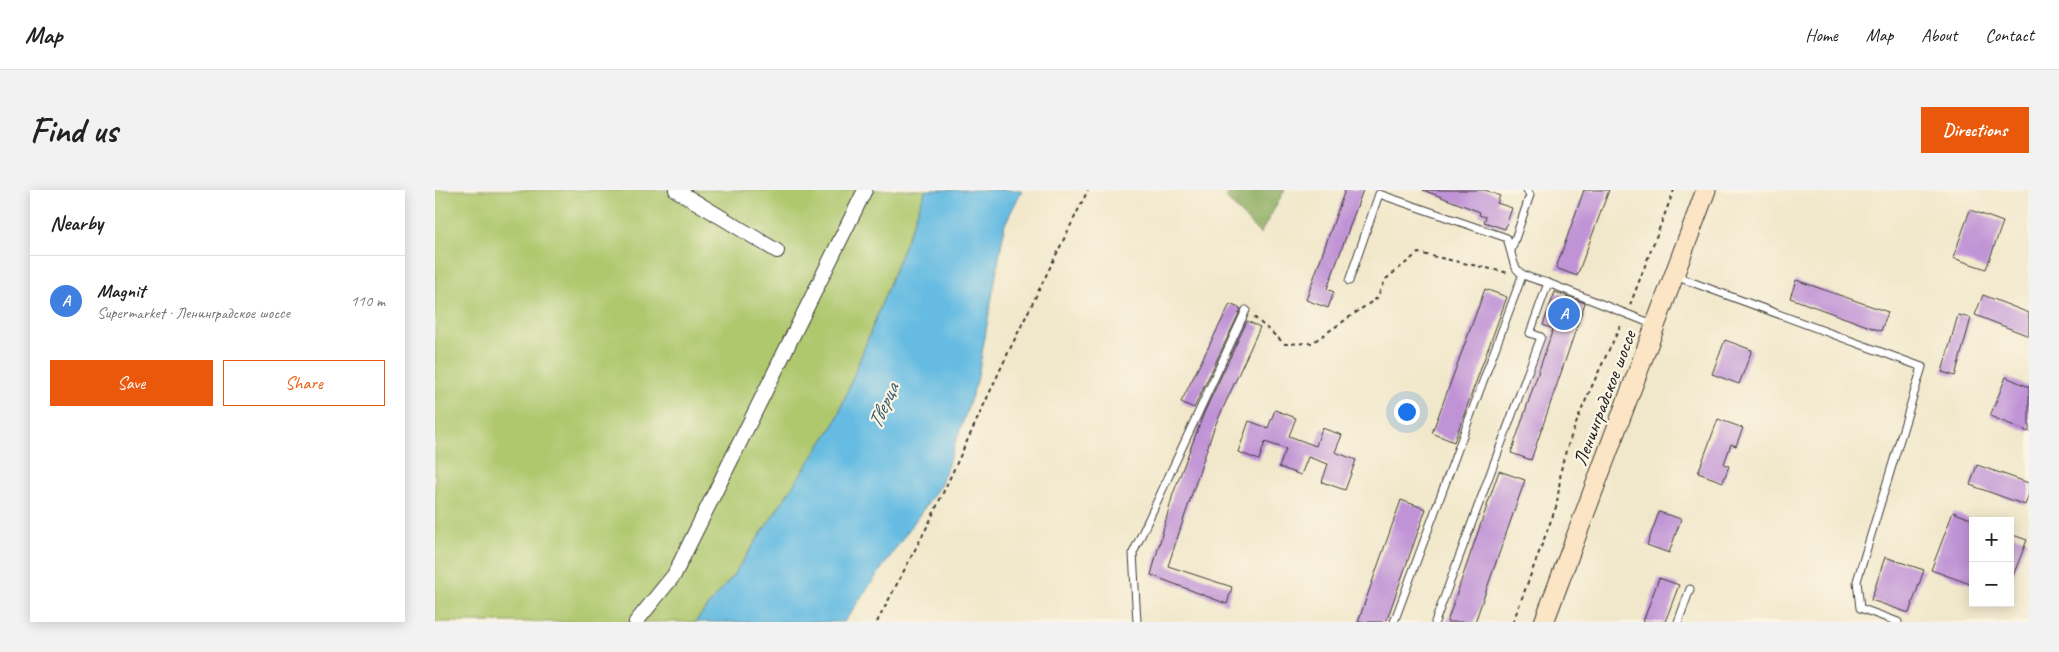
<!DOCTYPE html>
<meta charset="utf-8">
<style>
:root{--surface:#fff;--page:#f2f2f2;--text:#222;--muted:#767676;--line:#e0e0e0;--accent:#ea580c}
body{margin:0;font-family:Caveat,sans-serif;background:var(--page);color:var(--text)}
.controls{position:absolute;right:15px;bottom:15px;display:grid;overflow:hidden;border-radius:0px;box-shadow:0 2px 12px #0003}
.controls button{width:45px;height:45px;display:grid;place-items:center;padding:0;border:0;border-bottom:1px solid var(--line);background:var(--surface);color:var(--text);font:25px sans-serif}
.you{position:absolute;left:971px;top:221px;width:18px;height:18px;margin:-12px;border:4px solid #fff;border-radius:50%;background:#1a73e8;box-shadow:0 0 0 8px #1a73e833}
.badge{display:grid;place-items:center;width:32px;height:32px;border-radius:50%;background:var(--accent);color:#fff;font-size:16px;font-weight:700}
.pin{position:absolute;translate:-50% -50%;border:2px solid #fff;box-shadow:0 1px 5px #0006}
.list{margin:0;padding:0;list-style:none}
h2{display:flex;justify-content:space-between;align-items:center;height:65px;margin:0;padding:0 20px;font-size:21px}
h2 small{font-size:16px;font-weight:400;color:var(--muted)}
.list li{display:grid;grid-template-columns:32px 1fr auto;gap:15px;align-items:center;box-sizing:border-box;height:90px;padding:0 20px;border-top:1px solid var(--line)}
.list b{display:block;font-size:19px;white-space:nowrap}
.list p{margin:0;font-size:16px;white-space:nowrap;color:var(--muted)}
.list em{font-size:16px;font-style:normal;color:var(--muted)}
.actions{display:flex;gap:10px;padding:15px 20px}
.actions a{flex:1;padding:11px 0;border:1px solid var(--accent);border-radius:0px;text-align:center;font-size:18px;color:var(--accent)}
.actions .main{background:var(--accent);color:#fff}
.map{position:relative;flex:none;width:1594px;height:432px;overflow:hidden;border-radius:0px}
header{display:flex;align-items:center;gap:30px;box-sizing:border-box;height:70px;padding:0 25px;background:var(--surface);border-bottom:1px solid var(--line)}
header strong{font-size:24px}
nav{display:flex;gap:28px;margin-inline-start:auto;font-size:18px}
.intro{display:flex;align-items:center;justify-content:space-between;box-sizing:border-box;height:120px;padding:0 30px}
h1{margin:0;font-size:35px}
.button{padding:12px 22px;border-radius:0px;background:var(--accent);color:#fff;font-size:18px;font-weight:700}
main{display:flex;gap:30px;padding:0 30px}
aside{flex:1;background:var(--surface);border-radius:0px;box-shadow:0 2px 12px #0003}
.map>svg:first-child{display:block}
</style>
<header>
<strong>Map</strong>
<nav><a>Home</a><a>Map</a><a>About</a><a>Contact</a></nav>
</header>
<div class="intro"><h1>Find us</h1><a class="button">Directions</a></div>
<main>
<aside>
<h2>Nearby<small></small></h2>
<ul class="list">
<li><span class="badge" style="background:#3f7fe0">A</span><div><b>Magnit</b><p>Supermarket · Ленинградское шоссе</p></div><em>110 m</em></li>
</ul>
<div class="actions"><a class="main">Save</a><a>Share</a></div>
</aside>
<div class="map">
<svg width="1594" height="432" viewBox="0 0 1594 432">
<rect width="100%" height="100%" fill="#fcf5e5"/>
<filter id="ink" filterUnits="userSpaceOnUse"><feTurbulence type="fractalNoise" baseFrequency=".02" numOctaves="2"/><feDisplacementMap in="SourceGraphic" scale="10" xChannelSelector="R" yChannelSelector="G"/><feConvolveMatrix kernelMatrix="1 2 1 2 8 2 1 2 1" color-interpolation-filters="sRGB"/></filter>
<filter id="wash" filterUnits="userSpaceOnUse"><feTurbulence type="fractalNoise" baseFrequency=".0096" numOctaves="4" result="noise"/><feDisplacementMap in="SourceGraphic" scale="20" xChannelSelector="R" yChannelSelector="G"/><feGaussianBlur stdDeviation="1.12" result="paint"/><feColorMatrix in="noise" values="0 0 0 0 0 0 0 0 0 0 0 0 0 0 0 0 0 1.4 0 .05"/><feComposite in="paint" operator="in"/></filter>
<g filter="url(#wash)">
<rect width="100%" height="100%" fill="#f1e8cb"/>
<polygon fill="#afc86e" stroke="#667245" points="0,0 491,0 400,233 297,387 260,432 0,432"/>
<polygon fill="#8bac61" stroke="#54643e" points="795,0 850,0 825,44 791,8"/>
<polygon fill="#65bbe2" stroke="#406c7f" points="491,0 587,0 570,34 542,191 506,294 409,432 260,432 297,387 400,233"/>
<g id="blocks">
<g fill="#c093d6">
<polygon points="910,0 928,0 892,99 899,102 893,118 871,110"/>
<polygon points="988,0 1050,0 1065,6 1062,13 1077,18 1070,39 1049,32 1051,27 1044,25 1045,22"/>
<polygon points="1149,0 1174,0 1142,86 1121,78"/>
<polygon points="1535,20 1568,32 1551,79 1518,68"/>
<polygon points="1361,90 1453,122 1446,141 1355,108"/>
<polygon points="1050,99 1072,107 1019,252 997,243"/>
<polygon points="1120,102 1150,113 1096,270 1076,263 1118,139 1108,135"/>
<polygon points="1548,105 1594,123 1594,146 1540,125"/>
<polygon points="795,114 806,119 759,218 746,212"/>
<polygon points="1523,125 1536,128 1520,186 1507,182"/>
<polygon points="812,131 825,137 779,238 733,376 797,397 792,414 716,385 738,304 769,223"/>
<polygon points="1290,150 1317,160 1304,194 1277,184"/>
<polygon points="1571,187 1594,197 1594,242 1555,226"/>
<polygon points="840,220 861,228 854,246 881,256 887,238 907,245 900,262 921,270 910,300 887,292 893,274 873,267 866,285 844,277 851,259 830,252 824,270 803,262 814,231 833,238"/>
<polygon points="1283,229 1308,238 1301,256 1296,254 1289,274 1294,276 1288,292 1263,283"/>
<polygon points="1542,275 1594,293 1594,304 1590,315 1535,295"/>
<polygon points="1064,281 1090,290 1040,432 1012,432"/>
<polygon points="966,310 991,319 951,432 923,432"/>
<polygon points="1224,322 1246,329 1234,363 1212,355"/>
<polygon points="1518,322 1538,330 1538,395 1496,380"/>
<polygon points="1575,344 1592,350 1576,391 1575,391"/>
<polygon points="1450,367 1489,380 1474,423 1436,410"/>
<polygon points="1224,388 1244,395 1230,432 1208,432"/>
</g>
</g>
</g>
<g filter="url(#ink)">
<use href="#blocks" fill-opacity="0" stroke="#3c3b36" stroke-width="1"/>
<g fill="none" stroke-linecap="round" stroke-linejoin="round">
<defs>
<g id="service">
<polyline points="1076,61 1095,5 1092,0"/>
<polyline points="1240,86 1487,177 1422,391 1425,418 1463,432"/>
<path d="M914,91L944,4L1072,48C1082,83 1076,83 1113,93"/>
<polyline points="702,432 698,363 811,120"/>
<polyline points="959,432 1087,86"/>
<polyline points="1000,432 1106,147 1095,143 1113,93 1220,135"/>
<polyline points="1243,432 1255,399"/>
</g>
<g id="minor">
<polyline points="241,0 342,61"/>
<polyline points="201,432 239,385 430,0"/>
</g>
<polyline id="secondary" points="1109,432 1271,0"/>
</defs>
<use href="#service" stroke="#3c3b36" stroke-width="9"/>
<use href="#minor" stroke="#3c3b36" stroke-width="16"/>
<use href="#secondary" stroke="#3c3b36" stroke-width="21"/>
<g stroke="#3c3b36" stroke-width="2" stroke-dasharray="4 4" stroke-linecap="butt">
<polyline points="1195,115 1239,0"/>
<polyline points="819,127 850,154 877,153 942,108 951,89 983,63 1074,83"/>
<polyline points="442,432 494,333 573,163 653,0"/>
<path d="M1078,432L1121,317C1125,300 1124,282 1130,264C1145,219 1166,176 1187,133"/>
</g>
<use href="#service" stroke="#fff" stroke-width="7"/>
<use href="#minor" stroke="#fff" stroke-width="14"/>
<use href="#secondary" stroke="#fce5c4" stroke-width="19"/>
</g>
</g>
<g text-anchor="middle" stroke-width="4.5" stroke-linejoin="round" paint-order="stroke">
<g font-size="20" fill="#1c1c1c" stroke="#fcf5e5">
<text transform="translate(1169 208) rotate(-69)" y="7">Ленинградское шоссе</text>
</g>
<g font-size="21" font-style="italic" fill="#395c6b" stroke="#fcf5e5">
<text transform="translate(448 216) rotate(-66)" y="7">Тверца</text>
</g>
</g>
</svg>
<div class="controls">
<button>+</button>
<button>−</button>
</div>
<div class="you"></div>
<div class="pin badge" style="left:1129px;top:124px;background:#3f7fe0">A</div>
</div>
</main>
